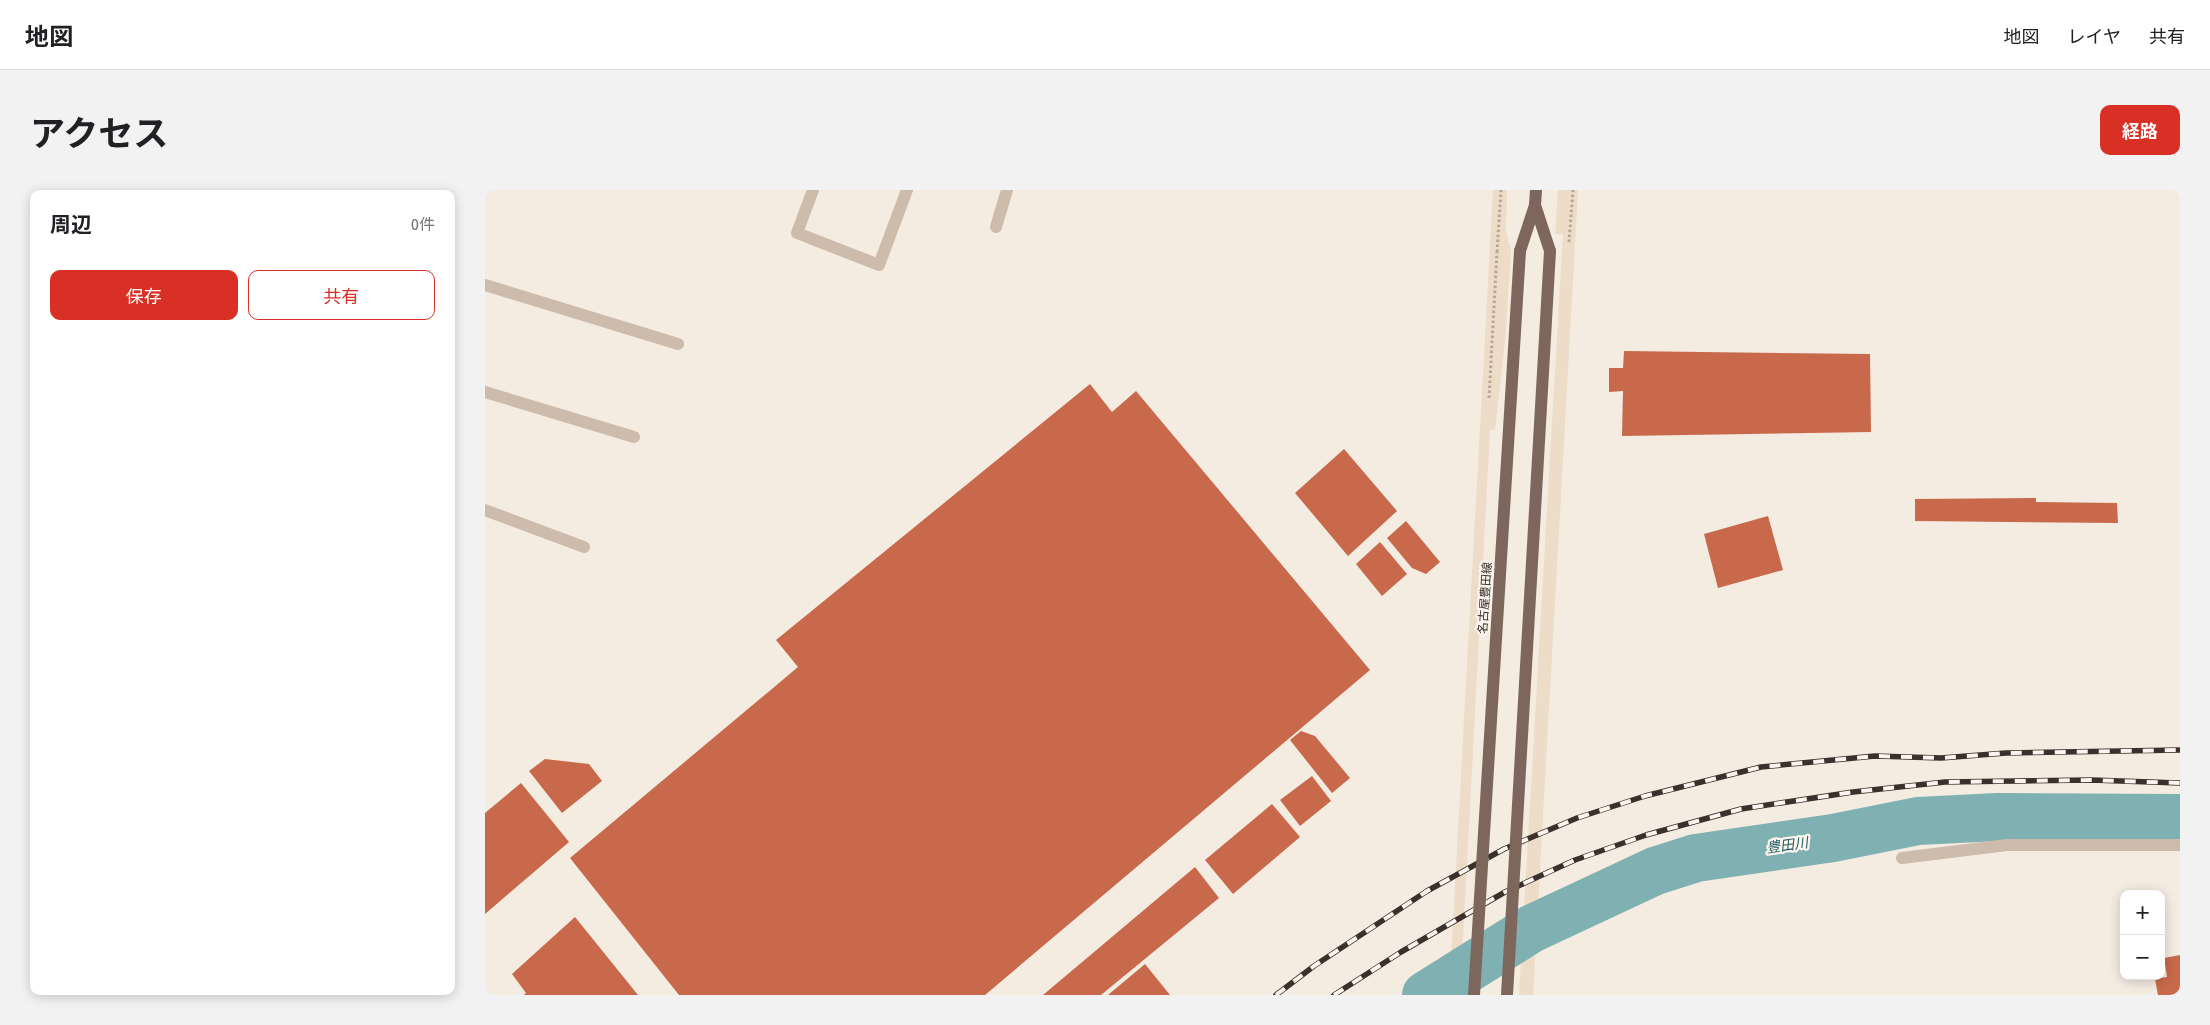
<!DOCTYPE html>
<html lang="ja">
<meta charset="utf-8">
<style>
:root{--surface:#fff;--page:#f2f2f2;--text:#202124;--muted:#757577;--line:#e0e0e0;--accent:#d93025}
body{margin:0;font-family:"Fira Sans Condensed","Noto Sans JP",sans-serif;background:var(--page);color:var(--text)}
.controls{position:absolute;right:15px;bottom:15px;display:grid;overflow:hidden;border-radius:10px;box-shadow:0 2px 12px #0003}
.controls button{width:45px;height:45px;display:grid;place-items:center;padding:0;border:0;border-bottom:1px solid var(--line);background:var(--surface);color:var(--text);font:25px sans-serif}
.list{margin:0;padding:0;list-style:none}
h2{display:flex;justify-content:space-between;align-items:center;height:65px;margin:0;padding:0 20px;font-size:21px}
h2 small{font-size:16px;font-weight:400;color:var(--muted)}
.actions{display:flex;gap:10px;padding:15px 20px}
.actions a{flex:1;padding:11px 0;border:1px solid var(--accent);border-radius:10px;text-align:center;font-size:18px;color:var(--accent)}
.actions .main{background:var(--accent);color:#fff}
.map{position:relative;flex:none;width:1695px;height:805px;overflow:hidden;border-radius:10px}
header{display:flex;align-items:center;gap:30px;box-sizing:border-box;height:70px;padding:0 25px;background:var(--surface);border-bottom:1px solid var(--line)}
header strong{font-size:24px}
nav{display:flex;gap:28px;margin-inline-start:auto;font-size:18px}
.intro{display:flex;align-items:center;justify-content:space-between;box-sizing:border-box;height:120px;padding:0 30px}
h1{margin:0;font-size:35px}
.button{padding:12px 22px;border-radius:10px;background:var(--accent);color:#fff;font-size:18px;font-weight:700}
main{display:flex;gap:30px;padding:0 30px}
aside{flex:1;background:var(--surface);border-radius:10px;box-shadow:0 2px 12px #0003}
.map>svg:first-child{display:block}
</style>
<header>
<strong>地図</strong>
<nav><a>地図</a><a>レイヤ</a><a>共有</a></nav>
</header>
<div class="intro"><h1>アクセス</h1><a class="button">経路</a></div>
<main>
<aside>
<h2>周辺<small>0件</small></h2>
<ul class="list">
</ul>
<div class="actions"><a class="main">保存</a><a>共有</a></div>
</aside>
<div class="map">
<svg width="1695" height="805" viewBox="0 0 1695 805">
<rect width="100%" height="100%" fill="#f4ebe1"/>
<g fill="#ecdcc8">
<polygon points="1008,0 1022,0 1021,41 1026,61 1020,152 1010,240 1005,240 975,805 964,805"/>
<polygon points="1073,0 1093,0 1048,805 1034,805 1077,60 1078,44 1070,44"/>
</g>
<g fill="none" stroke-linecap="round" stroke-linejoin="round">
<polyline stroke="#7fb0b2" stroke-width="48" points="941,805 1046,739 1170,681 1211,668 1348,648 1433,631 1513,627 1695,628"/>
</g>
<g fill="#c8694b">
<polygon points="1139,161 1385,164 1386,242 1137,246 1138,201 1124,202 1124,178 1138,178"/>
<polygon points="605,194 627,222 651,201 885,480 500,805 194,805 85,668 313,477 291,450"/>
<polygon points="859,259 912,321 863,366 810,303"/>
<polygon points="1551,308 1551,312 1632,313 1633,333 1430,331 1430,309"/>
<polygon points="1283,326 1298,380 1233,398 1219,344"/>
<polygon points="921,331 955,372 941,384 927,378 902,348"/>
<polygon points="895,352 922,384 897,406 871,374"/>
<polygon points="816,541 830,546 865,588 847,603 805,550"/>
<polygon points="60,569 104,574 117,591 77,623 44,581"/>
<polygon points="827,586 846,611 815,636 795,610"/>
<polygon points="36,593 84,652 0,724 0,623"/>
<polygon points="787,614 815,647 748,704 720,670"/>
<polygon points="710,677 734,708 616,805 558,805"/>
<polygon points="90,727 153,805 39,805 41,803 27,784"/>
<polygon points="1695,765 1695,805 1673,805 1670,789 1682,787 1679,768"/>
<polygon points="660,774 685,805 623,805"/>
</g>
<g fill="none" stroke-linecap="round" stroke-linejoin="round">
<g stroke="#b9a596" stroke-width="3" stroke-dasharray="2.5 2.5" stroke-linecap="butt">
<polyline points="1084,52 1088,0"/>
<polyline points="1012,62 1016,0"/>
</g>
<g stroke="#cdbbac" stroke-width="12">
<polyline points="328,0 312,43 394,75 422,0"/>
<polyline points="511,37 522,0"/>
<polyline points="0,95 193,154"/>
<polyline points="0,202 149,247"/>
<polyline points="0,320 99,357"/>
<polyline points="1417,668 1522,655 1695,655"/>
</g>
<g stroke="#7d675c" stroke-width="12">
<polyline points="1050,15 1065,61"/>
<polyline points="1035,61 1050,15 1051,0"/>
</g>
<defs>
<g id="rail">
<polyline points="791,805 829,776 942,701 1019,659 1092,628 1160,606 1276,577 1390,566 1456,568 1521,563 1695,560"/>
<polyline points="849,805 916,762 1020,702 1090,670 1161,645 1256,619 1368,602 1460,592 1606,590 1695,593"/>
</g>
</defs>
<use href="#rail" stroke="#3b302b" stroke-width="5.5"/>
<use href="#rail" stroke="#fbf5ee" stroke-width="4" stroke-dasharray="11" stroke-linecap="butt"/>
<polyline stroke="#b9a596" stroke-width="3" stroke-dasharray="2.5 2.5" stroke-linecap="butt" points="1004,208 1012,62"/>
<g stroke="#7d675c" stroke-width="12">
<polyline points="989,805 1035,61"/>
<polyline points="1022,805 1065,61"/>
</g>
</g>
<g text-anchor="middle" stroke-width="4.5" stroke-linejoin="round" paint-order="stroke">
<g font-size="12" fill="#3b302b" stroke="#fbf5ee">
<text transform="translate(1000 408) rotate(-86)" y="4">名古屋豊田線</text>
</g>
<g font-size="14" font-style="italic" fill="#1f5a5e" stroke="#fbf5ee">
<text transform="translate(1302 655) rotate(-8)" y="5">豊田川</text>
</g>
</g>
</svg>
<div class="controls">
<button>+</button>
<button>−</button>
</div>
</div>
</main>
